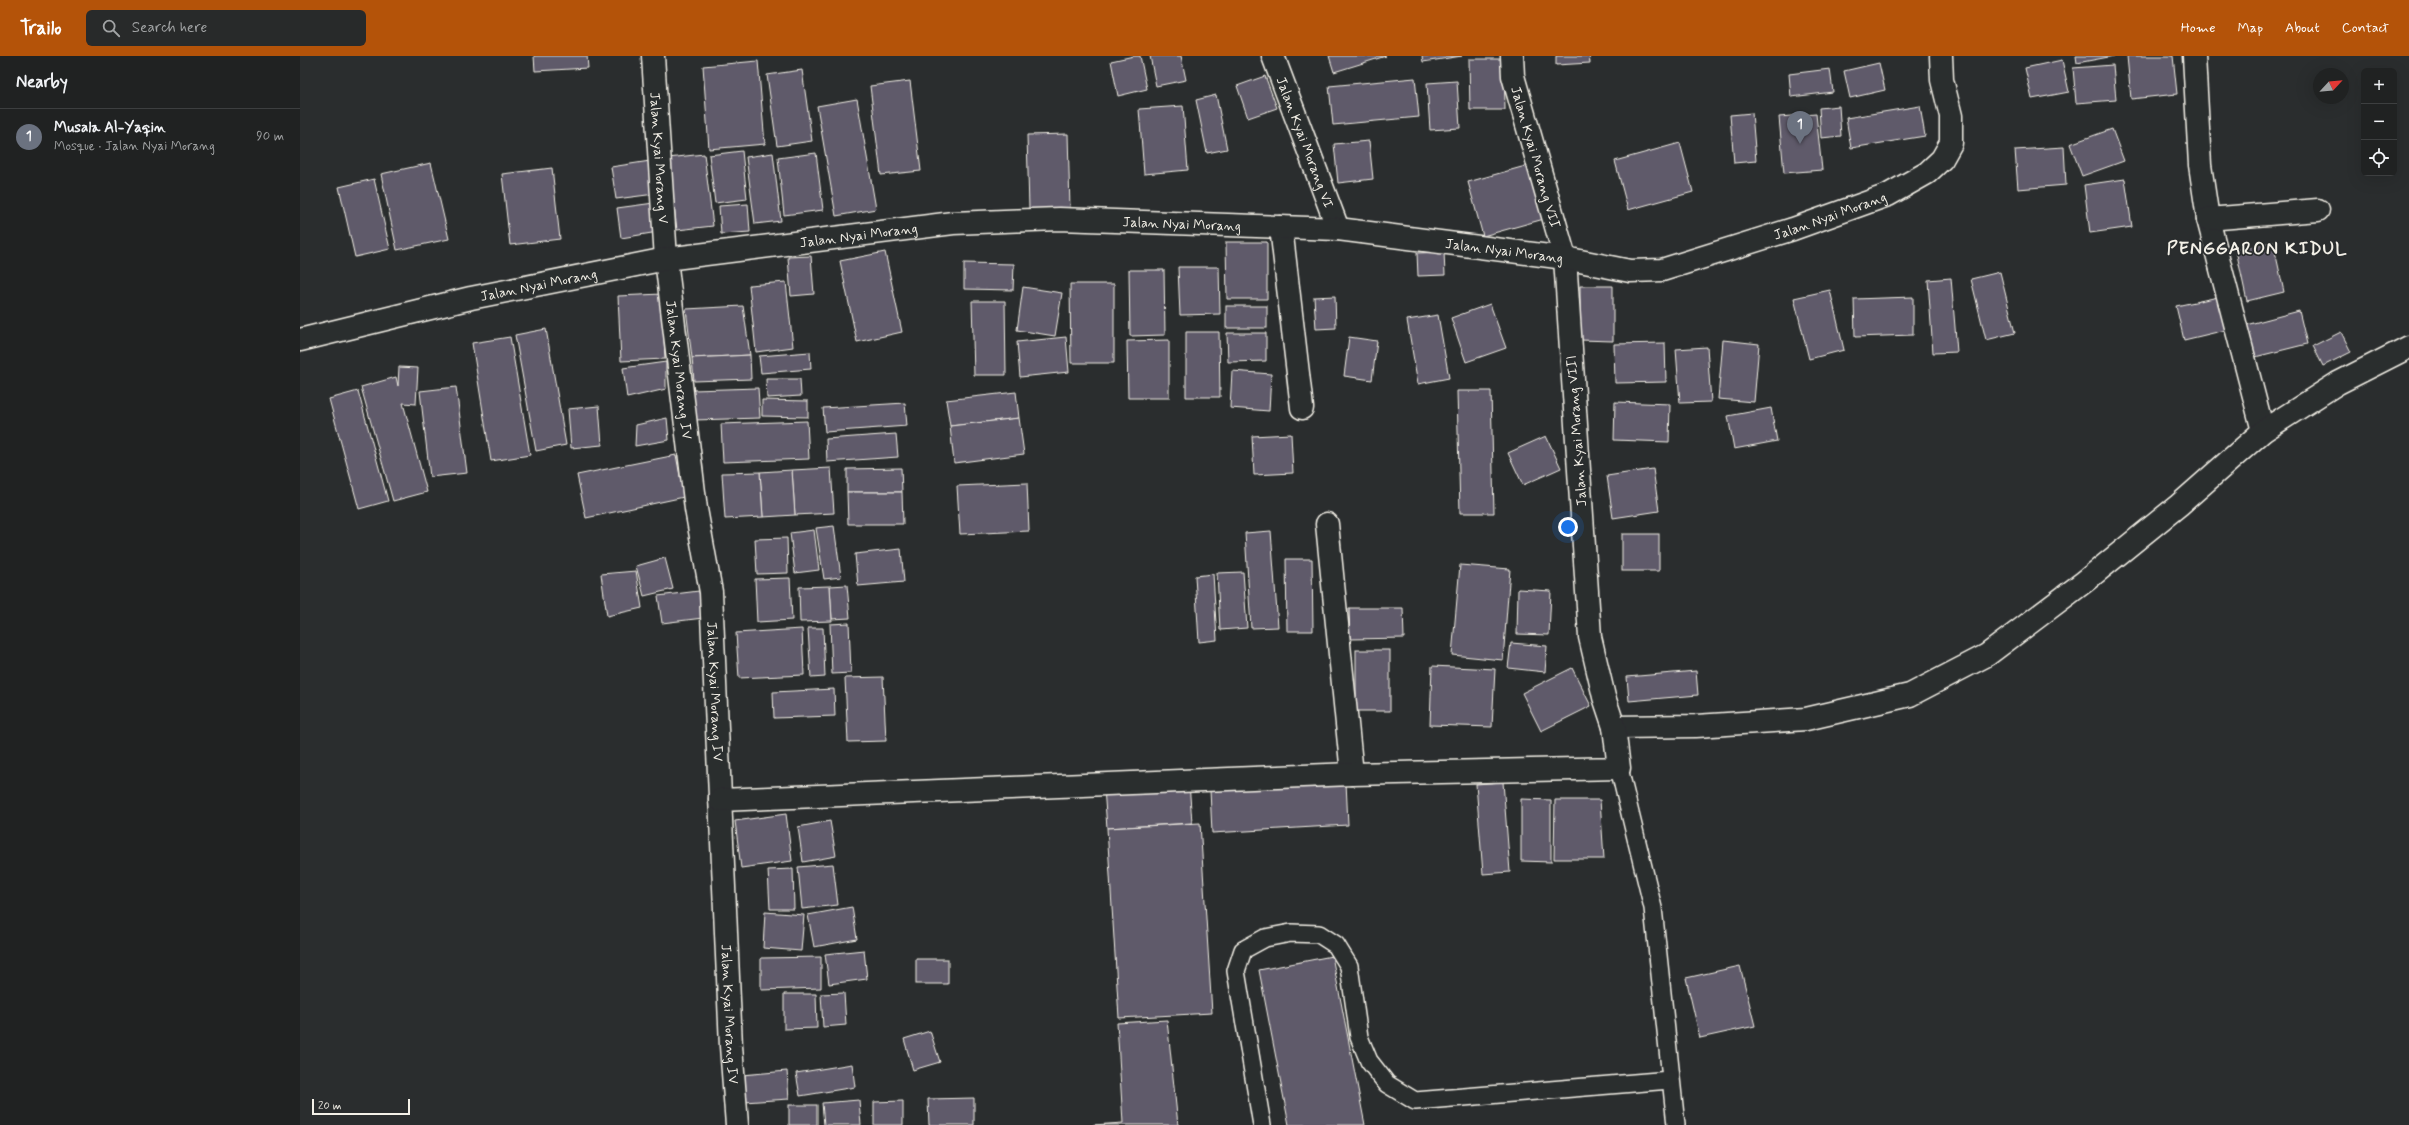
<!DOCTYPE html>
<meta charset="utf-8">
<style>
:root{--surface:#202222;--page:#282a2a;--text:#f1f3f6;--muted:#a2a4a5;--line:#3d3f40;--accent:#b45309}
body{margin:0;font-family:Mynerve,sans-serif;background:var(--page);color:var(--text)}
.controls{position:absolute;right:12px;top:12px;display:grid;overflow:hidden;border-radius:6px;box-shadow:0 4px 16px #0002}
.controls button{width:36px;height:36px;display:grid;place-items:center;padding:0;border:0;border-bottom:1px solid var(--line);background:var(--surface);color:var(--text);font:20px sans-serif}
.compass{position:absolute;left:2013px;top:12px;width:36px;height:36px;border-radius:50%;background:var(--surface);box-shadow:0 4px 16px #0002;rotate:64deg}
.scale{position:absolute;left:12px;bottom:10px;width:98px;box-sizing:border-box;padding-left:4px;border:2px solid #f4f1e8;border-top:0;font-size:11px;line-height:14px;white-space:nowrap;color:#f4f1e8;-webkit-text-stroke:3px #2a2d2e;paint-order:stroke}
.you{position:absolute;left:1268px;top:471px;width:14px;height:14px;margin:-10px;border:3px solid #fff;border-radius:50%;background:#1a73e8;box-shadow:0 0 0 6px #1a73e833}
.badge{display:grid;place-items:center;width:26px;height:26px;border-radius:50%;background:var(--accent);color:#fff;font-size:13px;font-weight:700}
.pin{position:absolute;translate:-50% -33px;filter:drop-shadow(0 1px 2px #0008)}
.pin::after{content:'';position:absolute;top:21px;width:14px;height:12px;background:inherit;clip-path:polygon(0 0,100% 0,50% 100%)}
.list{margin:0;padding:0;list-style:none}
h2{display:flex;justify-content:space-between;align-items:center;height:52px;margin:0;padding:0 16px;font-size:17px}
h2 small{font-size:13px;font-weight:400;color:var(--muted)}
.list li{display:grid;grid-template-columns:26px 1fr auto;gap:12px;align-items:center;box-sizing:border-box;height:56px;padding:0 16px;border-top:1px solid var(--line)}
.list b{display:block;font-size:15px;white-space:nowrap}
.list p{margin:0;font-size:13px;white-space:nowrap;color:var(--muted)}
.list em{font-size:13px;font-style:normal;color:var(--muted)}
.icon{flex:none;width:22px;height:22px;fill:none;stroke:currentColor;stroke-width:2;stroke-linecap:round;stroke-linejoin:round}
.map{position:relative;flex:none;width:2109px;height:1069px;overflow:hidden}
header{display:flex;align-items:center;gap:24px;box-sizing:border-box;height:56px;padding:0 20px;background:var(--accent);color:#fff}
header strong{font-size:19px}
nav{display:flex;gap:22px;margin-inline-start:auto;font-size:14px}
.search{width:280px;height:36px;background:var(--page);display:flex;align-items:center;gap:10px;box-sizing:border-box;padding:0 14px;border-radius:6px;color:var(--muted);font-size:15px}
main{display:flex}
aside{flex:1;background:var(--surface)}
.map>svg:first-child{display:block}
</style>
<header>
<strong>Trailo</strong>
<div class="search"><svg class="icon" aria-label="search" viewBox="0 0 24 24"><circle cx="10" cy="10" r="6"/><path d="M15 15l6 6"/></svg>Search here</div>
<nav><a>Home</a><a>Map</a><a>About</a><a>Contact</a></nav>
</header>
<main>
<aside>
<h2>Nearby<small></small></h2>
<ul class="list">
<li><span class="badge" style="background:#6b7280">1</span><div><b>Musala Al-Yaqin</b><p>Mosque · Jalan Nyai Morang</p></div><em>90 m</em></li>
</ul>
</aside>
<div class="map">
<svg width="2109" height="1069" viewBox="0 0 2109 1069">
<rect width="100%" height="100%" fill="#2a2d2e"/>
<filter id="ink" filterUnits="userSpaceOnUse"><feTurbulence type="fractalNoise" baseFrequency=".025" numOctaves="2"/><feDisplacementMap in="SourceGraphic" scale="8" xChannelSelector="R" yChannelSelector="G"/><feConvolveMatrix kernelMatrix="1 2 1 2 8 2 1 2 1" color-interpolation-filters="sRGB"/></filter>
<g filter="url(#ink)">
<g fill="#5f5a6b" stroke="#f4f1e8">
<polygon points="234,0 287,0 288,12 235,15"/>
<polygon points="834,0 840,0 847,33 818,40 811,5"/>
<polygon points="850,0 881,0 886,24 856,30"/>
<polygon points="1029,0 1086,0 1034,16"/>
<polygon points="1122,0 1162,0 1123,6"/>
<polygon points="1256,0 1289,0 1290,7 1256,9"/>
<polygon points="1776,0 1814,0 1777,7"/>
<polygon points="1827,0 1873,0 1877,38 1831,43"/>
<polygon points="1169,3 1204,3 1205,54 1170,54"/>
<polygon points="1762,4 1769,36 1732,43 1725,12"/>
<polygon points="458,5 465,88 409,93 403,10"/>
<polygon points="1579,7 1585,34 1550,42 1544,15"/>
<polygon points="1813,9 1816,44 1776,47 1773,12"/>
<polygon points="1530,13 1533,36 1491,41 1489,18"/>
<polygon points="502,14 512,85 477,90 467,19"/>
<polygon points="965,20 977,52 948,62 937,30"/>
<polygon points="1115,22 1119,61 1033,69 1029,30"/>
<polygon points="610,25 621,115 581,119 570,30"/>
<polygon points="1157,25 1160,72 1130,74 1127,27"/>
<polygon points="916,39 927,93 907,97 896,44"/>
<polygon points="557,43 576,153 536,160 517,50"/>
<polygon points="883,50 888,114 844,118 839,53"/>
<polygon points="1539,50 1541,80 1521,82 1519,52"/>
<polygon points="1620,50 1625,80 1551,92 1546,62"/>
<polygon points="1452,57 1456,105 1434,107 1430,59"/>
<polygon points="1516,58 1522,114 1484,117 1479,61"/>
<polygon points="1812,73 1824,105 1782,120 1770,88"/>
<polygon points="768,78 770,153 729,153 727,79"/>
<polygon points="1069,85 1073,123 1038,127 1034,88"/>
<polygon points="1380,87 1393,136 1328,154 1315,105"/>
<polygon points="1764,91 1766,129 1718,133 1715,94"/>
<polygon points="442,95 447,143 415,147 409,99"/>
<polygon points="473,97 481,165 455,168 446,101"/>
<polygon points="516,97 523,154 484,159 478,102"/>
<polygon points="404,98 413,170 377,174 368,102"/>
<polygon points="350,105 355,138 316,143 311,111"/>
<polygon points="131,107 149,183 97,194 81,118"/>
<polygon points="1229,109 1244,163 1183,180 1168,126"/>
<polygon points="252,112 260,183 210,189 202,118"/>
<polygon points="74,123 90,193 55,201 39,131"/>
<polygon points="1825,123 1832,171 1790,177 1784,129"/>
<polygon points="354,147 358,176 321,182 317,152"/>
<polygon points="448,148 450,176 421,178 419,150"/>
<polygon points="926,186 967,186 967,243 927,243"/>
<polygon points="1973,186 1984,236 1947,245 1936,194"/>
<polygon points="585,196 602,276 557,286 540,205"/>
<polygon points="1144,196 1145,219 1118,220 1117,197"/>
<polygon points="511,200 514,238 491,240 488,201"/>
<polygon points="664,207 714,208 713,234 664,233"/>
<polygon points="878,211 919,211 920,258 880,259"/>
<polygon points="829,214 864,214 865,279 830,280"/>
<polygon points="1700,216 1715,277 1686,284 1671,223"/>
<polygon points="1651,222 1657,296 1633,297 1628,224"/>
<polygon points="486,226 493,291 456,296 449,229"/>
<polygon points="770,228 814,228 814,307 771,307"/>
<polygon points="1280,230 1313,230 1313,285 1280,284"/>
<polygon points="723,231 762,237 755,280 717,274"/>
<polygon points="1530,234 1544,294 1509,303 1494,242"/>
<polygon points="362,238 365,303 321,305 318,240"/>
<polygon points="1035,240 1036,272 1016,273 1014,241"/>
<polygon points="1923,240 1930,273 1884,284 1876,250"/>
<polygon points="1613,241 1613,279 1555,281 1554,243"/>
<polygon points="672,245 705,245 706,319 674,319"/>
<polygon points="1190,248 1206,292 1166,306 1151,262"/>
<polygon points="443,250 450,299 392,302 386,253"/>
<rect x="926" y="250" width="41" height="22"/>
<polygon points="1999,255 2007,288 1955,301 1946,269"/>
<polygon points="1138,259 1149,322 1118,328 1107,264"/>
<polygon points="246,273 266,389 236,395 215,279"/>
<polygon points="886,276 919,276 920,341 886,341"/>
<polygon points="2041,276 2051,296 2023,310 2013,290"/>
<polygon points="927,277 966,277 966,305 928,306"/>
<polygon points="210,281 230,399 191,405 172,287"/>
<polygon points="766,281 769,316 720,321 717,286"/>
<polygon points="1049,281 1077,285 1072,324 1044,320"/>
<polygon points="869,284 869,342 828,342 827,285"/>
<polygon points="1423,284 1459,288 1454,346 1418,343"/>
<polygon points="1365,287 1366,326 1315,327 1314,288"/>
<polygon points="1407,291 1411,346 1380,347 1376,293"/>
<polygon points="510,296 511,313 461,317 459,300"/>
<polygon points="450,299 451,323 394,325 392,302"/>
<polygon points="366,306 366,333 327,342 323,312"/>
<polygon points="99,311 118,312 116,348 103,347 127,436 93,445 61,331 96,321 98,330"/>
<polygon points="932,315 971,318 969,355 930,352"/>
<polygon points="466,323 500,323 501,340 467,342"/>
<polygon points="156,331 167,417 130,421 120,335"/>
<polygon points="458,332 460,362 394,364 393,334"/>
<polygon points="58,335 88,445 59,453 29,343"/>
<polygon points="1157,335 1191,335 1194,457 1160,457"/>
<polygon points="716,336 719,362 650,370 646,344"/>
<polygon points="462,344 508,345 508,361 462,360"/>
<polygon points="1315,346 1370,348 1369,386 1314,384"/>
<polygon points="605,347 607,370 525,376 523,352"/>
<polygon points="299,350 302,389 271,392 268,353"/>
<polygon points="1471,352 1477,385 1434,393 1428,360"/>
<polygon points="367,362 369,384 335,390 336,369"/>
<polygon points="719,362 724,398 654,407 650,370"/>
<polygon points="507,365 509,403 423,406 421,368"/>
<polygon points="596,378 598,401 527,406 526,383"/>
<polygon points="991,378 993,417 954,419 952,380"/>
<polygon points="1246,380 1261,412 1223,429 1208,397"/>
<polygon points="376,399 384,441 286,462 277,419"/>
<polygon points="531,412 534,457 495,459 492,414"/>
<polygon points="601,412 602,436 547,436 547,413"/>
<polygon points="1353,413 1359,455 1313,462 1307,420"/>
<polygon points="492,414 495,459 463,461 460,416"/>
<polygon points="460,416 463,461 425,463 422,417"/>
<polygon points="727,427 729,475 660,478 657,430"/>
<polygon points="547,436 602,436 603,468 548,468"/>
<polygon points="534,470 541,521 524,523 516,472"/>
<polygon points="514,474 519,514 495,517 490,477"/>
<polygon points="971,475 978,571 951,572 945,477"/>
<rect x="1322" y="478" width="37" height="37"/>
<polygon points="487,482 488,517 457,518 455,483"/>
<polygon points="601,493 604,526 558,530 555,498"/>
<polygon points="365,502 373,533 344,540 336,510"/>
<polygon points="986,503 1012,503 1013,575 987,575"/>
<polygon points="1160,509 1210,513 1203,604 1152,599"/>
<polygon points="336,515 342,552 307,560 301,518"/>
<polygon points="943,516 947,572 920,574 917,517"/>
<polygon points="913,518 917,584 899,586 895,520"/>
<polygon points="490,522 492,564 457,566 455,523"/>
<polygon points="547,529 550,562 532,563 530,530"/>
<polygon points="530,530 532,565 500,566 499,531"/>
<polygon points="1218,533 1251,535 1249,579 1217,578"/>
<polygon points="399,535 403,562 362,567 358,540"/>
<polygon points="1049,552 1103,552 1104,582 1050,583"/>
<polygon points="549,567 551,617 532,618 530,568"/>
<polygon points="508,572 523,572 525,621 511,622"/>
<polygon points="502,573 504,619 439,622 436,577"/>
<polygon points="1211,587 1247,590 1245,616 1208,612"/>
<rect x="1056" y="594" width="34" height="61"/>
<polygon points="1132,610 1195,613 1192,671 1130,669"/>
<polygon points="1272,612 1291,650 1241,675 1222,637"/>
<polygon points="1396,615 1398,639 1329,645 1327,621"/>
<polygon points="583,621 586,685 548,686 545,622"/>
<polygon points="534,633 535,660 474,662 473,636"/>
<polygon points="1046,726 1048,769 912,777 910,734"/>
<polygon points="1203,726 1210,816 1183,818 1176,728"/>
<polygon points="889,727 892,767 807,772 804,732"/>
<polygon points="1221,743 1251,744 1251,806 1221,805"/>
<polygon points="1255,744 1300,744 1304,803 1254,803"/>
<polygon points="486,758 492,805 441,812 435,765"/>
<polygon points="530,765 536,800 503,806 498,771"/>
<polygon points="900,767 912,957 819,962 807,772"/>
<polygon points="533,808 538,849 502,853 498,811"/>
<polygon points="493,813 494,853 470,853 468,814"/>
<polygon points="552,851 557,883 514,891 508,859"/>
<polygon points="465,856 504,859 501,895 463,892"/>
<polygon points="564,894 567,923 529,928 525,898"/>
<polygon points="1032,900 1065,1069 989,1069 959,914"/>
<polygon points="521,901 521,932 461,934 461,902"/>
<rect x="616" y="903" width="32" height="25"/>
<polygon points="1440,910 1455,970 1400,982 1386,922"/>
<polygon points="544,937 546,969 523,971 521,938"/>
<polygon points="484,938 516,938 517,972 484,973"/>
<polygon points="867,964 878,1069 793,1069 823,1067 817,967"/>
<polygon points="630,975 640,1006 613,1014 604,983"/>
<polygon points="552,1008 555,1031 500,1040 496,1017"/>
<polygon points="487,1015 489,1043 444,1046 442,1019"/>
<polygon points="674,1042 674,1069 629,1069 628,1043"/>
<polygon points="559,1044 561,1069 524,1069 522,1047"/>
<polygon points="603,1045 603,1069 574,1069 574,1046"/>
<rect x="489" y="1049" width="28" height="20"/>
</g>
<g fill="none" stroke-linecap="round" stroke-linejoin="round">
<defs>
<g id="lane">
<polyline points="1319,712 1353,852 1376,1069"/>
<polyline points="962,1069 936,915 943,894 965,882 991,877 1019,878 1036,889 1049,910 1059,981 1069,1005 1087,1028 1115,1045 1370,1024"/>
</g>
<g id="street">
<path id="s1" d="M353,0L366,203L396,453L411,536L431,990L437,1069"/>
<path id="s2" d="M973,0L1038,173"/>
<polyline points="1894,0 1900,109 1908,163 1963,375"/>
<polyline points="1908,163 2018,154"/>
<polyline points="981,171 1002,352"/>
<polyline points="1027,468 1052,718"/>
<polyline points="1314,671 1396,670 1506,663 1610,639 1687,599 1784,526 1879,449 1963,375 2038,327 2109,291"/>
<polyline points="420,744 1052,718 1319,712 1314,671 1304,641 1290,581 1265,202 1213,20 1212,0"/>
</g>
<g id="secondary">
<path id="s3" d="M0,284L171,242L366,203L653,167L759,163L1038,173L1265,202L1330,215L1362,214L1493,173L1588,139L1627,117L1642,103L1651,87V60L1642,24L1641,0"/>
</g>
</defs>
<use href="#lane" stroke="#f4f1e8" stroke-width="20"/>
<use href="#street" stroke="#f4f1e8" stroke-width="25"/>
<use href="#secondary" stroke="#f4f1e8" stroke-width="25"/>
<use href="#lane" stroke="#2a2d2e" stroke-width="17"/>
<use href="#street" stroke="#2a2d2e" stroke-width="22"/>
<use href="#secondary" stroke="#2a2d2e" stroke-width="22"/>
</g>
</g>
<g text-anchor="middle" stroke-width="3.5" stroke-linejoin="round" paint-order="stroke">
<g font-size="14" fill="#f4f1e8" stroke="#2a2d2e">
<text dy="5" stroke="none"><textPath href="#s2" startOffset="92">Jalan Kyai Morang VI</textPath></text>
<text transform="translate(1236 101) rotate(74)" y="5">Jalan Kyai Morang VII</text>
<text dy="5" stroke="none"><textPath href="#s1" startOffset="102">Jalan Kyai Morang V</textPath></text>
<text dy="5" stroke="none"><textPath href="#s3" startOffset="1553">Jalan Nyai Morang</textPath></text>
<text dy="5" stroke="none"><textPath href="#s3" startOffset="893">Jalan Nyai Morang</textPath></text>
<text dy="5" stroke="none"><textPath href="#s3" startOffset="569">Jalan Nyai Morang</textPath></text>
<text dy="5" stroke="none"><textPath href="#s3" startOffset="1217">Jalan Nyai Morang</textPath></text>
<text dy="5" stroke="none"><textPath href="#s3" startOffset="245">Jalan Nyai Morang</textPath></text>
<text dy="5" stroke="none"><textPath href="#s1" startOffset="315">Jalan Kyai Morang IV</textPath></text>
<text transform="translate(1276 375) rotate(-94)" y="5">Jalan Kyai Morang VIII</text>
<text dy="5" stroke="none"><textPath href="#s1" startOffset="639">Jalan Kyai Morang IV</textPath></text>
<text dy="5" stroke="none"><textPath href="#s1" startOffset="962">Jalan Kyai Morang IV</textPath></text>
</g>
<g font-size="18" font-weight="bold" letter-spacing="1" fill="#f4f1e8" stroke="#2a2d2e">
<text x="1957" y="198">PENGGARON KIDUL</text>
</g>
</g>
</svg>
<div class="controls">
<button>+</button>
<button>−</button>
<button><svg class="icon" aria-label="locate" viewBox="0 0 24 24"><circle cx="12" cy="12" r="6"/><path d="M12 2v4M12 18v4M2 12h4M18 12h4"/></svg></button>
</div>
<svg class="compass" viewBox="-18 -18 36 36"><path d="M0-13l5 13h-10z" fill="#e53935"/><path d="M0 13l5-13h-10z" fill="#a2a4a5"/></svg>
<div class="scale">20 m</div>
<div class="you"></div>
<div class="pin badge" style="left:1500px;top:88px;background:#6b7280">1</div>
</div>
</main>
